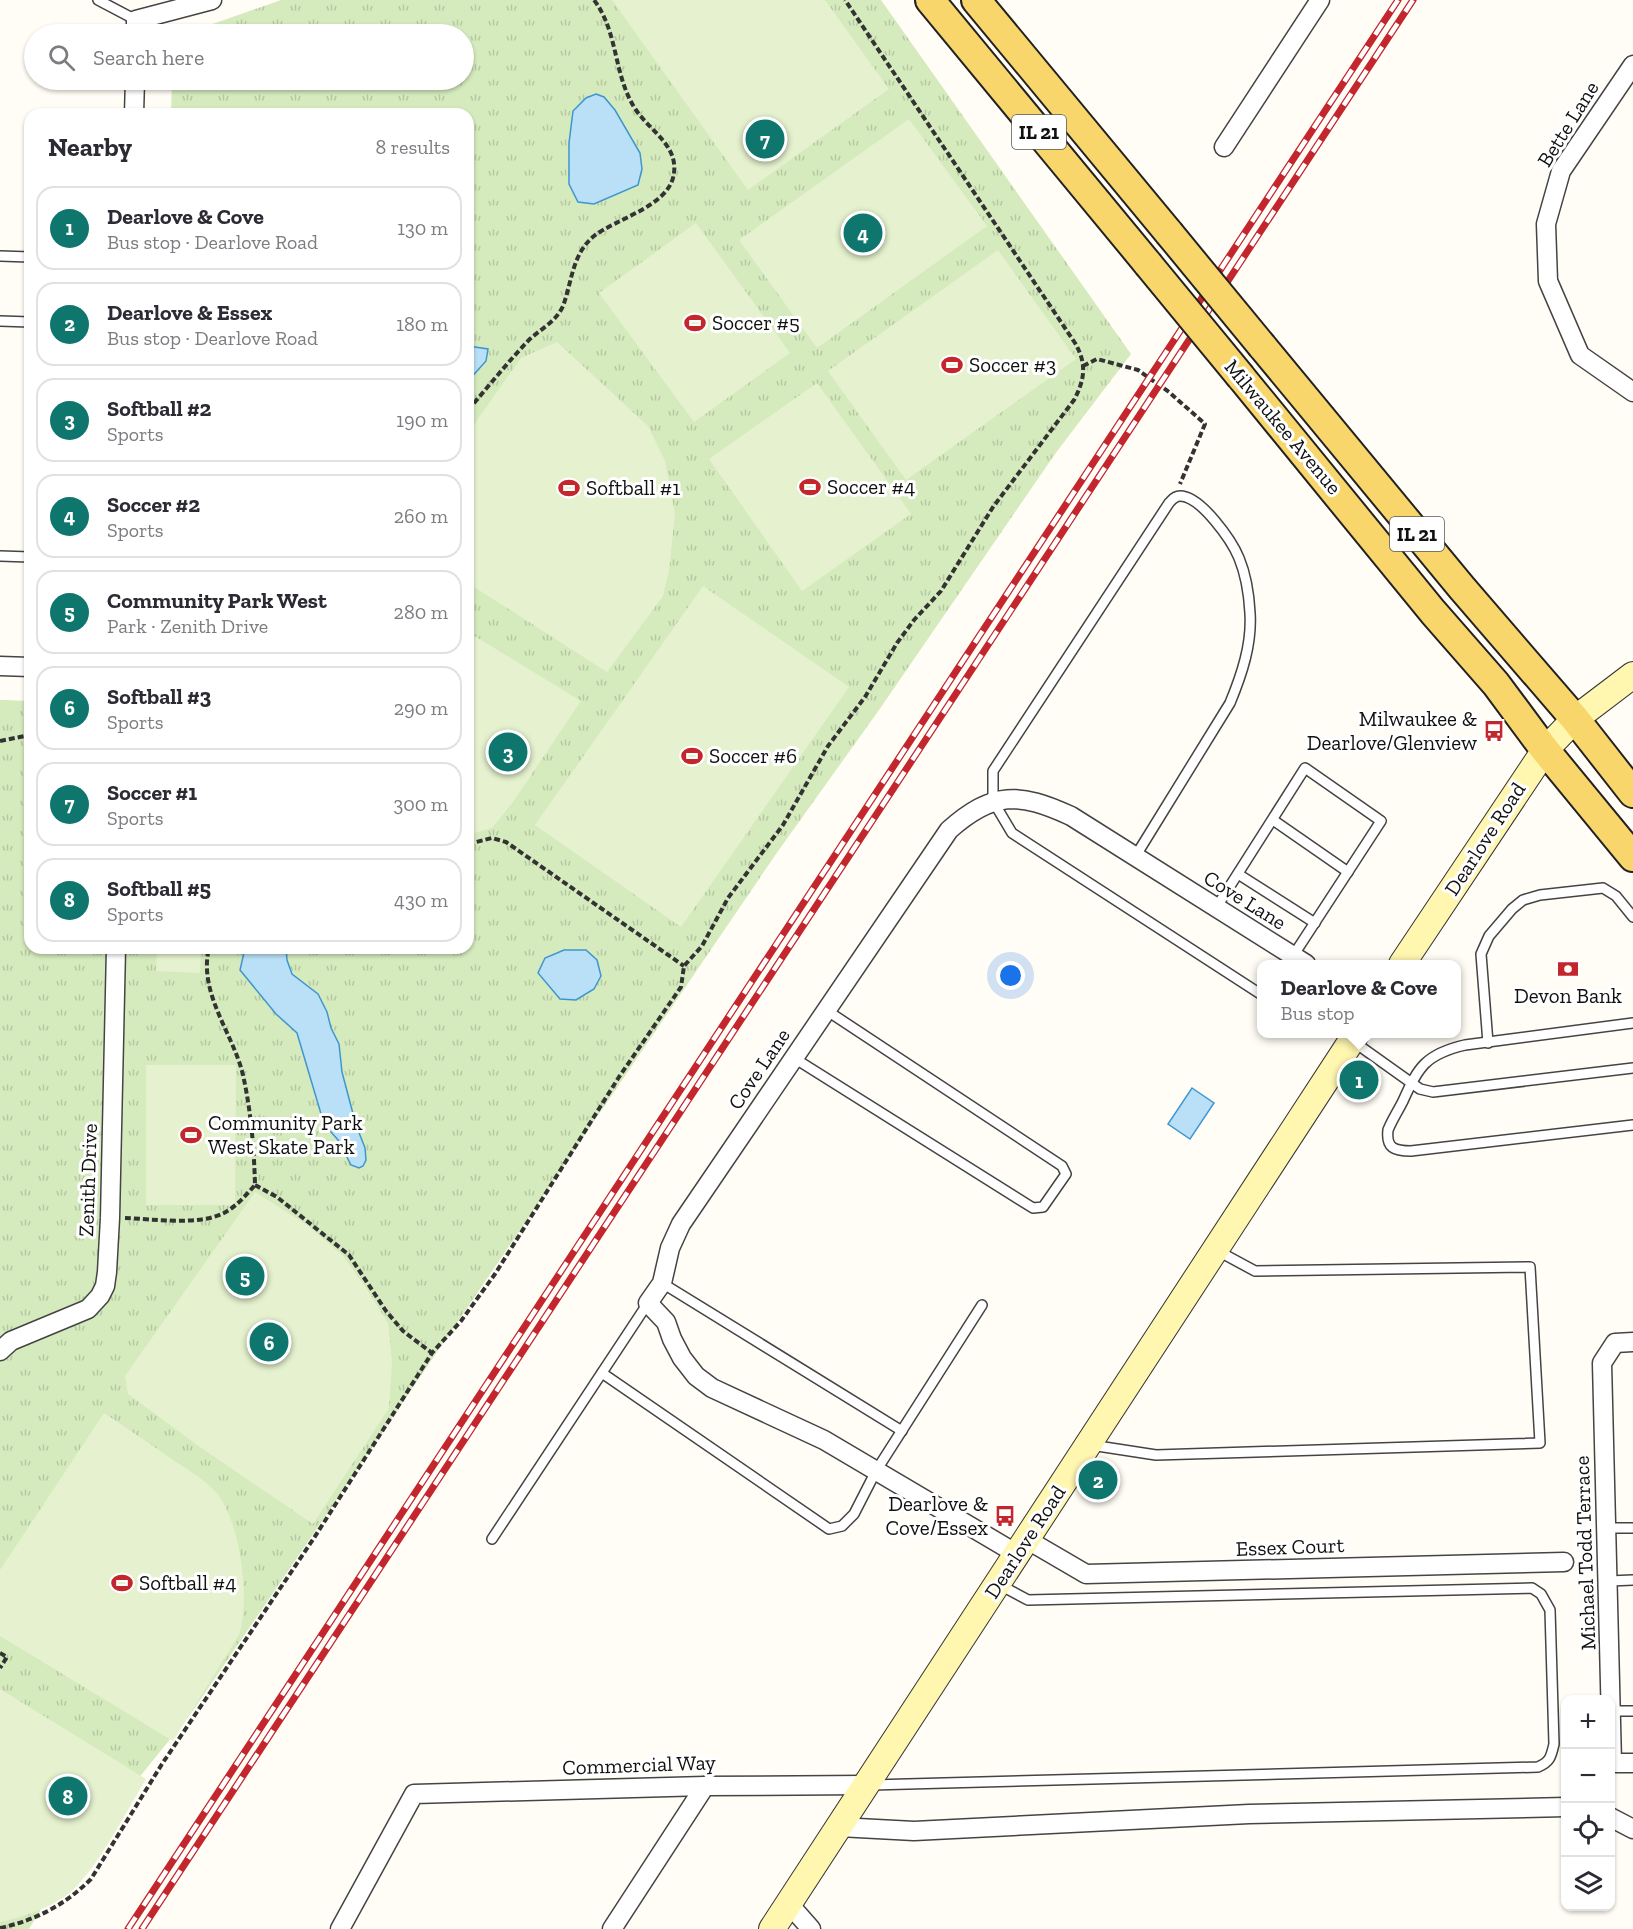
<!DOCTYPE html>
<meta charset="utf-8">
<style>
:root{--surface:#fff;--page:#f7f7f7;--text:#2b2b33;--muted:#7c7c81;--line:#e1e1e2;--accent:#0f766e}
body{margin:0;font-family:"Zilla Slab",serif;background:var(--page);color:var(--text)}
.controls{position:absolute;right:18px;bottom:18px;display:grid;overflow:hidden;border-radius:12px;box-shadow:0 2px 4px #0004}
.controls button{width:54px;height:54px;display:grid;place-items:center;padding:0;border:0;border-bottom:2px solid var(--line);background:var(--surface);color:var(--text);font:30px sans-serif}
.you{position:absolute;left:1011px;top:976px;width:21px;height:21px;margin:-15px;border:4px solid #fff;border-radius:50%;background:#1a73e8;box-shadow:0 0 0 9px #1a73e833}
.badge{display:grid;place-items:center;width:39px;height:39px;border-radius:50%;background:var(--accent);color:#fff;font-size:20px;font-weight:700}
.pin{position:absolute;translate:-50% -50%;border:3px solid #fff;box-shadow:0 2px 6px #0006}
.popup{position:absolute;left:1257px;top:960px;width:204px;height:78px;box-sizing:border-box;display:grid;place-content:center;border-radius:12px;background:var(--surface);filter:drop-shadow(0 2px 4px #0005);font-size:20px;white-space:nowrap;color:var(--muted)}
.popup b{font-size:22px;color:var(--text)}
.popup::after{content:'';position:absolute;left:50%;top:100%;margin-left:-12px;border:12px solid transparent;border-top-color:var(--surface)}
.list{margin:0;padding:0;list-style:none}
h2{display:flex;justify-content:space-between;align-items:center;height:78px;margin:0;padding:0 24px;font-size:26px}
h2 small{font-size:20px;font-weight:400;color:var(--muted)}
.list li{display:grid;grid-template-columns:39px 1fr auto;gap:18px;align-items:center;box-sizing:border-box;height:84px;margin:0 12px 12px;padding:0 12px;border:2px solid var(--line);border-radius:18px}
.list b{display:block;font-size:22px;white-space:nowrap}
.list p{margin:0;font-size:20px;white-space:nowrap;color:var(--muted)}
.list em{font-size:20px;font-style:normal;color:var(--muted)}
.icon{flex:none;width:33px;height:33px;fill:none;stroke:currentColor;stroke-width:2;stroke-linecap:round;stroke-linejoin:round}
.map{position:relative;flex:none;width:1633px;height:1929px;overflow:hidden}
.search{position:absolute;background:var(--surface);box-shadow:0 2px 4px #0004;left:24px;top:24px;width:450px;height:66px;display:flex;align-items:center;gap:15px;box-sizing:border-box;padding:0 21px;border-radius:33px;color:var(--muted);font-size:22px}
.panel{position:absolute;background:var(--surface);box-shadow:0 2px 4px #0004;left:24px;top:108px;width:450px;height:846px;border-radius:18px}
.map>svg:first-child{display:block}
</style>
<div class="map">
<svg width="1633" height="1929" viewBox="0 0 1633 1929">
<defs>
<pattern id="park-tufts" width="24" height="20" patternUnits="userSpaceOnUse" patternTransform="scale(1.5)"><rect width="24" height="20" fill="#d5ebbd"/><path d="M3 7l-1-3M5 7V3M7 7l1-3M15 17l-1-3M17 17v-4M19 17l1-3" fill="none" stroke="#b6c8a1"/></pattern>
</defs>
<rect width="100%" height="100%" fill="#fffdf5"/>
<polygon fill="url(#park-tufts)" points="281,0 881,0 1131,354 1055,454 879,710 776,854 192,1712 51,1887 40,1911 29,1929 0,1929 0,700 30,701 30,948 468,948 468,114 171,114 172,80 464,80 464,34 184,34"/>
<g fill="#e6f2cf">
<polygon points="612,0 825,0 889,89 748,190"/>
<polygon points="909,119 987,226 817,348 739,240"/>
<polygon points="696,223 790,353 694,422 599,293"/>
<polygon points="998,250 1076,359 906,480 828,371"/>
<polygon points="557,342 648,426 665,461 675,514 669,570 663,596 607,672 468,583 468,433 521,358"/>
<polygon points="817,383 911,514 802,591 709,459"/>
<polygon points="703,586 849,687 681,927 535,825"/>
<polygon points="468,632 581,701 513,802 492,828 468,835"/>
<polygon points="157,948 201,948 200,973 156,971"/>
<polygon points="146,1065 236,1065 235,1205 146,1205"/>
<polygon points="255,1192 307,1225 343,1256 366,1288 388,1323 392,1361 389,1408 313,1524 200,1447 128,1394 125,1376"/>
<path d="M104,1413C127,1428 150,1444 173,1460C187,1469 202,1478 214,1490C240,1516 251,1601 239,1635L173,1741L0,1636V1570Z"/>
<path d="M0,1689L146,1779C127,1810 93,1878 64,1897C45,1910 23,1917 0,1922Z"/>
</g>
<g fill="#b9e0f7" stroke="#3f96cf" stroke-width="1.5">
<polygon points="596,94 604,97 615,110 640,153 642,169 638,185 594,204 578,202 569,184 569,143 573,111 586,98"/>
<polygon points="468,346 488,349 486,361 468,381"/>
<polygon points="245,948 286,948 287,960 292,974 318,994 327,1012 331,1028 339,1044 342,1072 356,1125 365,1148 366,1160 363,1166 359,1168 351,1165 338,1140 324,1124 297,1033 276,1014 240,970"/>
<polygon points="564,950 586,950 597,960 601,976 594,989 576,1000 560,999 538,973 545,958"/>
<polygon points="1192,1088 1214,1103 1190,1139 1168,1124"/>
</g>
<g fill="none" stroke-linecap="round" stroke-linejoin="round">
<defs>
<g id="lane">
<polyline points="98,0 136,20"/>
<polyline points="0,256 30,257"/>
<polyline points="0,321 30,322"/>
<polyline points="0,556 30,557"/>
<polyline points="1273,820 1348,872"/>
<path d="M1135,857L1230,703C1242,674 1252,644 1250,613C1249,594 1246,575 1239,558C1232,541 1201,496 1180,496C1174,496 1172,500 1169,503L993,771V801L1012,833L1262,995"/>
<polyline points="1238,874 1315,923"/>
<polyline points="1216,908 1305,768 1381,821 1293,956 1290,964"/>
<path d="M1633,1023L1465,1045C1426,1054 1418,1067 1403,1101C1398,1111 1392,1120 1388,1130C1386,1148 1394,1151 1411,1151L1633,1125"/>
<polyline points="1354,1042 1420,1089 1433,1092 1633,1068"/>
<polyline points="1488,1043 1481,954 1489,936 1512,909 1523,900 1540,895 1603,888 1616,896 1633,917"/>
<polyline points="794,1058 1033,1208 1043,1207 1066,1174 1062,1166 826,1010"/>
<polyline points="662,1283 902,1431"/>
<polyline points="602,1373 829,1529 842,1526 854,1514 876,1471 982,1305"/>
<polyline points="1091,1445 1156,1455 1540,1443 1530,1267 1255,1271 1218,1251"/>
<polyline points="1607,1528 1633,1528"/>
<polyline points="492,1539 648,1303"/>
<polyline points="1609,1581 1633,1580"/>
<polyline points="1611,1711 1633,1711"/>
<path d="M871,1785L1538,1767C1550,1762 1551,1757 1554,1744L1550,1610L1541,1594L1532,1588L1028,1600L998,1584"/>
</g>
<g id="street">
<polyline points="136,34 136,20 212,0"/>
<polyline points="1633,65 1561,171 1546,224 1548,281 1580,355 1633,392"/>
<polyline points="134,114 135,80"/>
<polyline points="1224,147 1320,0"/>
<polyline points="0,666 30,667"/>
<polyline points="1633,1342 1615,1343 1602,1363 1612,1763 1633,1763"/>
<polyline points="0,1351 11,1341 88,1309 100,1296 105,1286 107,1272 110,1218 116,948"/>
<polyline points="1026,1539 1086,1574 1564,1562"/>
<path d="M1017,1554L824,1440L712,1388L696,1376L682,1358L672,1339L666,1322L648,1303L662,1283L670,1248L681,1224L949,830C993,791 1019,792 1071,816L1306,964"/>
<polyline points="1610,1817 1633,1829"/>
<polyline points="839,1827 914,1831 1249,1814 1566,1807"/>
<polyline points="789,1904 811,1929"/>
<polyline points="340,1929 414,1794 705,1786 866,1785"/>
<polyline points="612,1929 705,1786"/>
</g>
<g id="secondary">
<polyline points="1402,964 1545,750 1575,719 1633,675"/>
<polyline points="772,1929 1356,1034"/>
</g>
<g id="primary">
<polyline points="930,0 1148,264"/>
<polyline points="976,0 1169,233"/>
<polyline points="1262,346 1462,588 1575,719 1633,793"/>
<polyline points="1241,377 1433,612 1496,684 1545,750 1633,857"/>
</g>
</defs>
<use href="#lane" stroke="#444" stroke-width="12"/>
<use href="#street" stroke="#444" stroke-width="21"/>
<use href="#secondary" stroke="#333" stroke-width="28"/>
<use href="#primary" stroke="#222" stroke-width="32"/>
<g stroke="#333" stroke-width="4" stroke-dasharray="6 3" stroke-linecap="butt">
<polyline points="1083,366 1097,359 1138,370 1169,392 1205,424 1180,484"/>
<path d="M468,410C488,387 507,363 528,341C540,329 556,322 563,306C572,282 572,254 594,236C616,219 665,207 673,178C681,147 651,132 636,110C613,76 619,33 594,0"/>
<polyline points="0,741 30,735"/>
<polyline points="468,844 492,838 506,842 684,966"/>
<polyline points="255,1185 277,1197 349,1255 386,1311 403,1331 432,1353"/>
<path d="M125,1218C154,1219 198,1226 224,1213C237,1206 246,1195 255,1185C254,1148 251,1111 243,1075C233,1033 198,993 209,948"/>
<polyline points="0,1653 7,1657 0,1668"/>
<path d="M0,1928C36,1920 65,1905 91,1879L162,1764L314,1538L432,1353L461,1321L495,1274L619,1077L681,987L684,966L702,946L728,898L783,825L828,746L865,697L897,643L914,620L941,591L993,507L1074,400C1085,379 1087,364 1075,343L845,0"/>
</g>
<use href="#lane" stroke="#fff" stroke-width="9"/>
<use href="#street" stroke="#fff" stroke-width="18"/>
<use href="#secondary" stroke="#fff6b0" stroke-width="26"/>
<use href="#primary" stroke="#f9d66b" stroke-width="28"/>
<defs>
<g id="rail">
<polyline points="128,1929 1398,0"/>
<polyline points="142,1929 1413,0"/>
</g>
</defs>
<use href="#rail" stroke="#c4262e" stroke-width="7"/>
<use href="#rail" stroke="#fff" stroke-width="4.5" stroke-dasharray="14" stroke-linecap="butt"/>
<defs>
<g id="primary-bridge">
<polyline points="1169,233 1262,346"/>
<polyline points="1148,264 1241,377"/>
</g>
</defs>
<use href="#primary-bridge" stroke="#222" stroke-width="32" stroke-linecap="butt"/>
<use href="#primary-bridge" stroke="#f9d66b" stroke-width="28"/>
</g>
<defs>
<symbol id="stadium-bare" viewBox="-9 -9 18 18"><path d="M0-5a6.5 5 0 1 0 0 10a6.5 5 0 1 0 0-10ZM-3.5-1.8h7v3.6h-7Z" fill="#c4262e" stroke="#fff" stroke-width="2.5" paint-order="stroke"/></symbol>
<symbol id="bus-bare" viewBox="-9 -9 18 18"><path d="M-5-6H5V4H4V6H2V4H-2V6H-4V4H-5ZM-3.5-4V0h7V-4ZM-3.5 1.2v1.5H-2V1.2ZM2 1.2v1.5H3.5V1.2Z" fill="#c4262e" stroke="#fff" stroke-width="2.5" paint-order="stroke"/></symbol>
<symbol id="bank-bare" viewBox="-9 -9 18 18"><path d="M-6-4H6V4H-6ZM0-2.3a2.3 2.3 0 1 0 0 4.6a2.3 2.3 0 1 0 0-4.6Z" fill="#c4262e" stroke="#fff" stroke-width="2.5" paint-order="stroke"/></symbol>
</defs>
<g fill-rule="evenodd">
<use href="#stadium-bare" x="680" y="308" width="30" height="30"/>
<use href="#stadium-bare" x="937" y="350" width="30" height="30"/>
<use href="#stadium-bare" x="795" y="472" width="30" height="30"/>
<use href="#stadium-bare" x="554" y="473" width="30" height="30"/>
<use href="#bus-bare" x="1479" y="716" width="30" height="30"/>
<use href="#stadium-bare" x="677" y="741" width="30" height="30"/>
<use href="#bank-bare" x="1553" y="954" width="30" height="30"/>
<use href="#stadium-bare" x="176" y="1120" width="30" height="30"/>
<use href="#bus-bare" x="990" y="1501" width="30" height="30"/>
<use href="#stadium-bare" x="107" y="1568" width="30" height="30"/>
</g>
<g text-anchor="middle" stroke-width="6" stroke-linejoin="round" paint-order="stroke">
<g fill="#fff" stroke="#585858" stroke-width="1.5">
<rect x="1012" y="115" width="54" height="34" rx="4.5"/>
<rect x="1390" y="517" width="54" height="34" rx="4.5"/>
</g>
<g font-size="20" font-weight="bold" fill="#111">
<text x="1039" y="139">IL 21</text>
<text x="1417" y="541">IL 21</text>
</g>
<g font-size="21" fill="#111" stroke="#fff">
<text transform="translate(1568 124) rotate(-58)" y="7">Bette Lane</text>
<text transform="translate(1283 427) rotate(50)" y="7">Milwaukee Avenue</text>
<text transform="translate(1485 839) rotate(-57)" y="7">Dearlove Road</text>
<text transform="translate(1245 900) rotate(32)" y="7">Cove Lane</text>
<text transform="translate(759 1069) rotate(-56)" y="7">Cove Lane</text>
<text transform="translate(88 1180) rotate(-88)" y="7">Zenith Drive</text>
<text transform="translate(1025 1542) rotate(-57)" y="7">Dearlove Road</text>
<text transform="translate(1290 1547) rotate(-2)" y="7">Essex Court</text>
<text transform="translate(1585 1553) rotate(-92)" y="7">Michael Todd Terrace</text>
<text transform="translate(639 1765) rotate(-2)" y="7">Commercial Way</text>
</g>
<g font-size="21" fill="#111" stroke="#fff" text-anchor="start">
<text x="712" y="330">Soccer #5</text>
<text x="969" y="372">Soccer #3</text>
<text x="827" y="494">Soccer #4</text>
<text x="586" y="495">Softball #1</text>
<text x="1477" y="726" text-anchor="end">Milwaukee &amp;<tspan x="1477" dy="24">Dearlove/Glenview</tspan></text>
<text x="709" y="763">Soccer #6</text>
<text x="1568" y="1003" text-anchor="middle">Devon Bank</text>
<text x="208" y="1130">Community Park<tspan x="208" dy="24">West Skate Park</tspan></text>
<text x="988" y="1511" text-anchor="end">Dearlove &amp;<tspan x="988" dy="24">Cove/Essex</tspan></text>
<text x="139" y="1590">Softball #4</text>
</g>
</g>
</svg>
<div class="controls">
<button>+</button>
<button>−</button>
<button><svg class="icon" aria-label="locate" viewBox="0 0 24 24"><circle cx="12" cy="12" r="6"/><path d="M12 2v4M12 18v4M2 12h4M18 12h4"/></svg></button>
<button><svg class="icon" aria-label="layers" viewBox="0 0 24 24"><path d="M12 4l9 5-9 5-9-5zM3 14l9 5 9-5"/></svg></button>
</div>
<div class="you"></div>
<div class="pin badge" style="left:1359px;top:1080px">1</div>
<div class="popup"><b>Dearlove &amp; Cove</b>Bus stop</div>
<div class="pin badge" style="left:1098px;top:1480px">2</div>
<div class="pin badge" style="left:508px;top:752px">3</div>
<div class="pin badge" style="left:863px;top:233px">4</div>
<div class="pin badge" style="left:245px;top:1276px">5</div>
<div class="pin badge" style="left:269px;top:1342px">6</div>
<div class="pin badge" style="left:765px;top:139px">7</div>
<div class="pin badge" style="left:68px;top:1796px">8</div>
<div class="search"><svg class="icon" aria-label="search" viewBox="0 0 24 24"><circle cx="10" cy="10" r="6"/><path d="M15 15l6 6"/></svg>Search here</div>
<section class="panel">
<h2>Nearby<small>8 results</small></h2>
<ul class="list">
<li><span class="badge">1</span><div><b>Dearlove &amp; Cove</b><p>Bus stop · Dearlove Road</p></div><em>130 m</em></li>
<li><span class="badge">2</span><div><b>Dearlove &amp; Essex</b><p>Bus stop · Dearlove Road</p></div><em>180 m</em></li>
<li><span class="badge">3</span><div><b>Softball #2</b><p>Sports</p></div><em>190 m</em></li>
<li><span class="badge">4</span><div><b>Soccer #2</b><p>Sports</p></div><em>260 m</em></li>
<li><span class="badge">5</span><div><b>Community Park West</b><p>Park · Zenith Drive</p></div><em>280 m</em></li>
<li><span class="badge">6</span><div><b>Softball #3</b><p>Sports</p></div><em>290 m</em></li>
<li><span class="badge">7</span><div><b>Soccer #1</b><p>Sports</p></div><em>300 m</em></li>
<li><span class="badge">8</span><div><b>Softball #5</b><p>Sports</p></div><em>430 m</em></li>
</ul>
</section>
</div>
